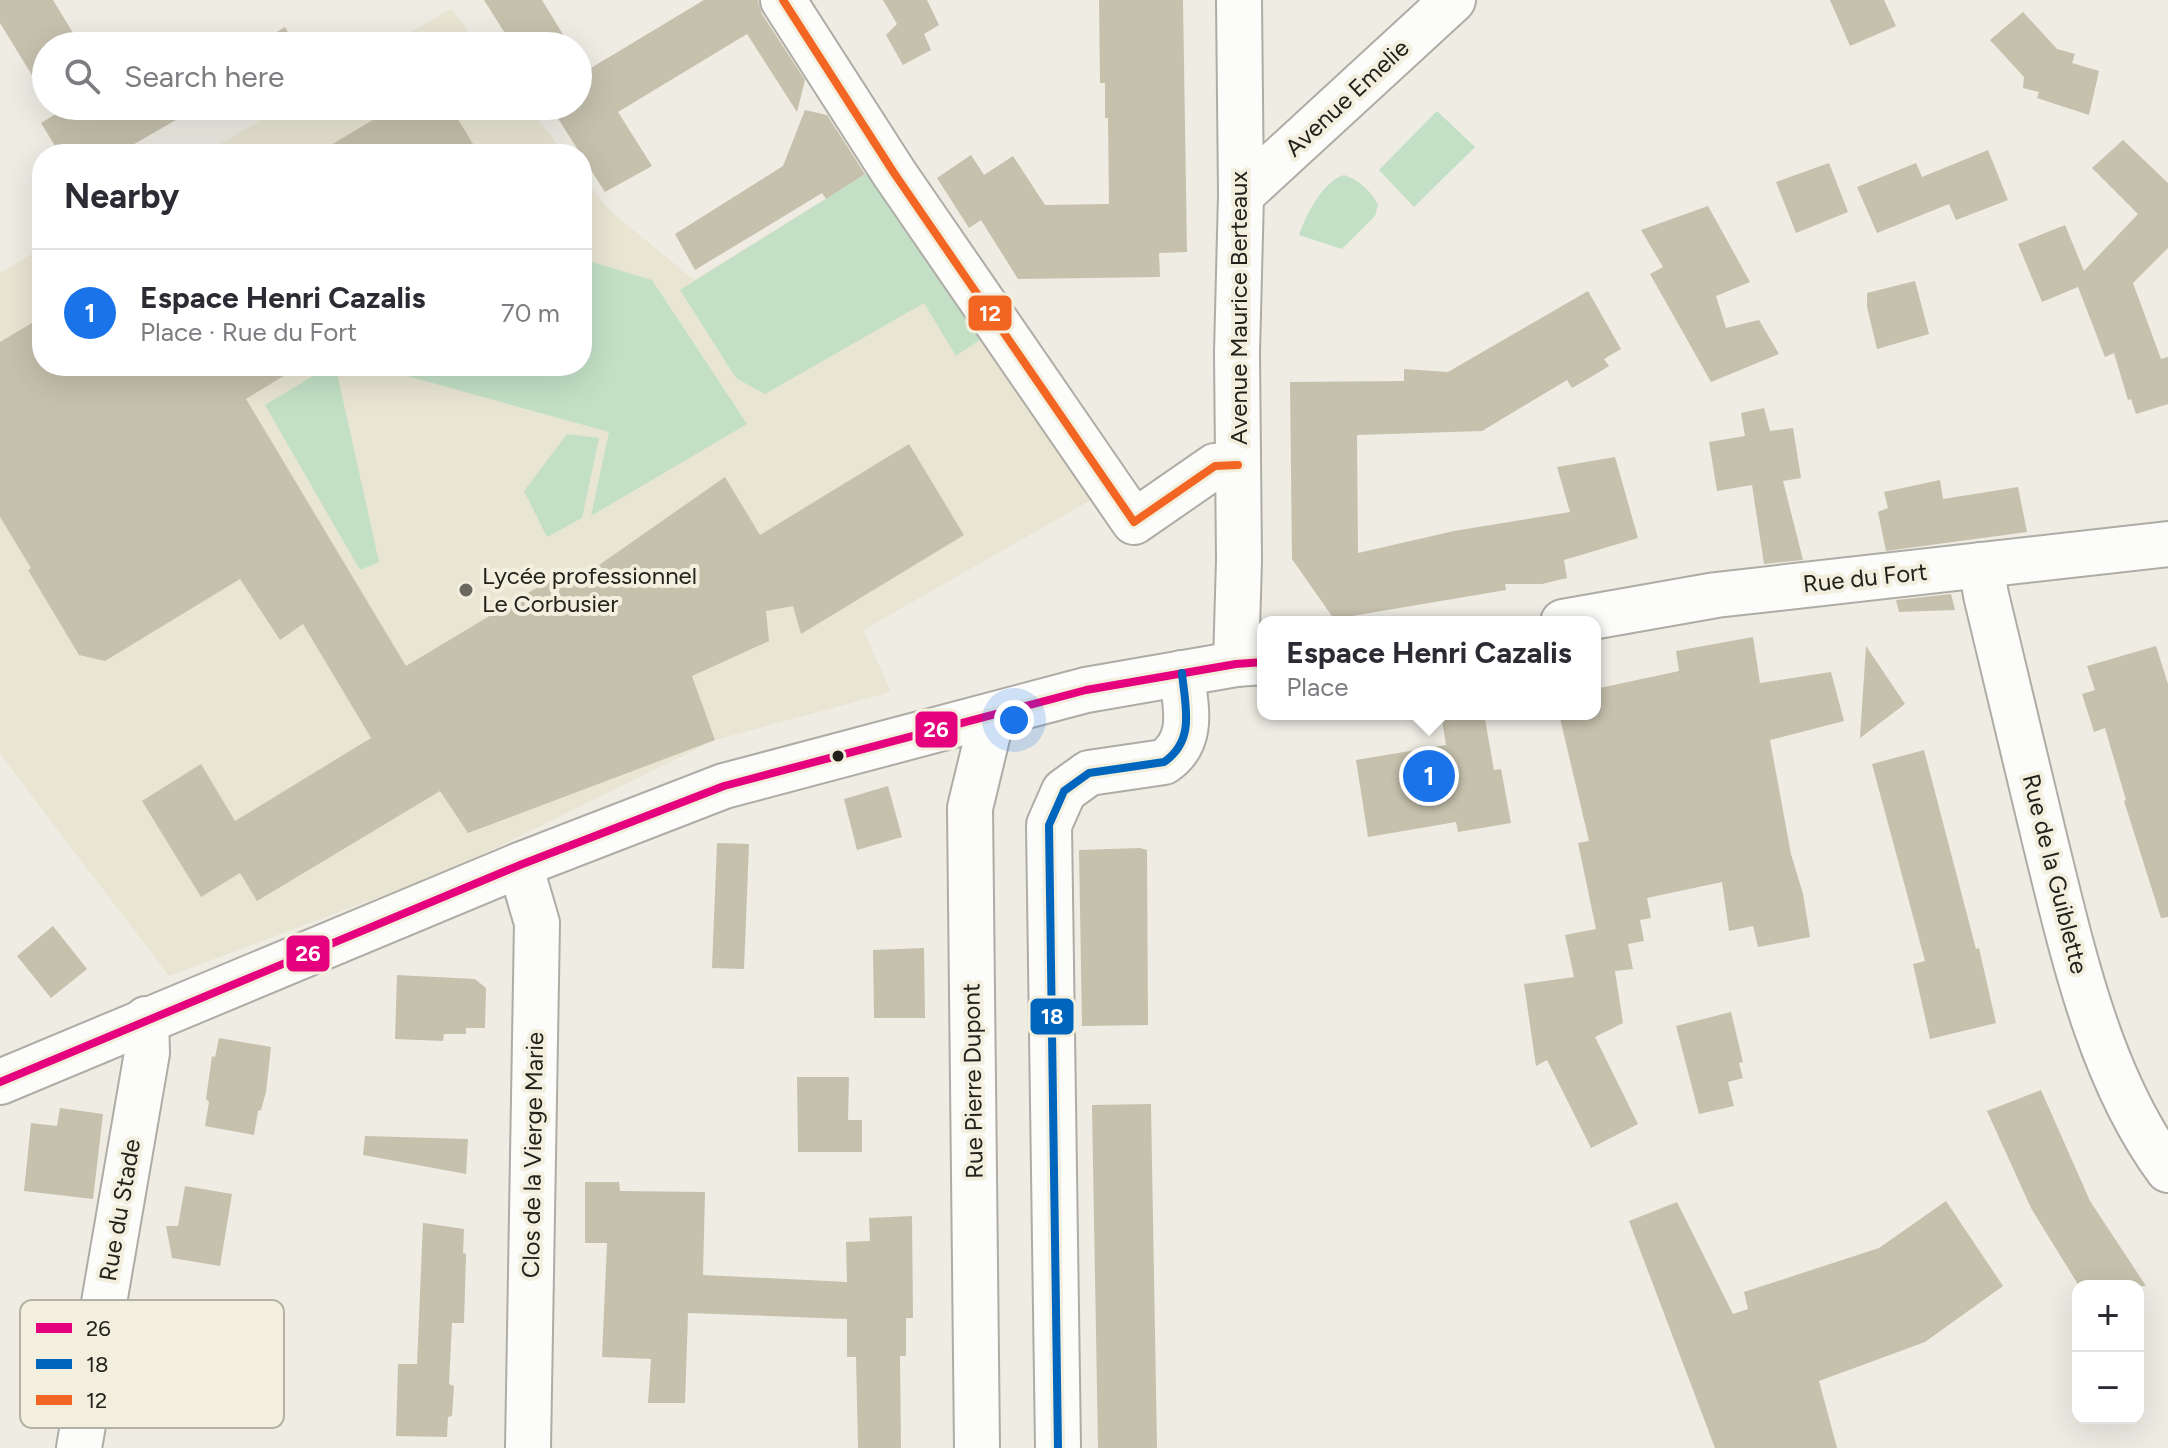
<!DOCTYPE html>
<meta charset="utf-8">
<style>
:root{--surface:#fff;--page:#f7f7f7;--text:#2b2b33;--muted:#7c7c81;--line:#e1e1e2;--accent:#1a73e8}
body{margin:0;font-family:Figtree,sans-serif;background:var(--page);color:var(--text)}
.controls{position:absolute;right:24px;bottom:24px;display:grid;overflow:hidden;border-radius:16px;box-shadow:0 8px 32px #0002}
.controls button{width:72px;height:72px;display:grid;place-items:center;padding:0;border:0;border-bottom:2px solid var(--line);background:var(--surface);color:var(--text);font:40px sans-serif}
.you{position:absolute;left:1014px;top:720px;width:28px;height:28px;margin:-20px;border:6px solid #fff;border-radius:50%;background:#1a73e8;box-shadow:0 0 0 12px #1a73e833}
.badge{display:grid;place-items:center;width:52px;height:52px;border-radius:50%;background:var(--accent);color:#fff;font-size:26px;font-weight:700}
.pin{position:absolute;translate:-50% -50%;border:4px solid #fff;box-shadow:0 2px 8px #0006}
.popup{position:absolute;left:1257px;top:616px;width:344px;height:104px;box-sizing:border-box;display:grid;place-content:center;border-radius:16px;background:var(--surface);filter:drop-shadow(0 2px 6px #0005);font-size:26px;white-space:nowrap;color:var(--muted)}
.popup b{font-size:30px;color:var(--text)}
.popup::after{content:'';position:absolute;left:50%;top:100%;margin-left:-16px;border:16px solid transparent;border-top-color:var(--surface)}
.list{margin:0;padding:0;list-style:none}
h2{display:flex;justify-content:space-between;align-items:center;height:104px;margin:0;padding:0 32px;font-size:34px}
h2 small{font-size:26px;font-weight:400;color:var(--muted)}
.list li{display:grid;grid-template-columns:52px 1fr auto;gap:24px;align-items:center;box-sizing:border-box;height:128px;padding:0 32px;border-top:2px solid var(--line)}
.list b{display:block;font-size:30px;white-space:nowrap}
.list p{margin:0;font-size:26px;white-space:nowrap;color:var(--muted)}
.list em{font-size:26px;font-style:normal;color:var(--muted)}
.icon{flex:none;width:44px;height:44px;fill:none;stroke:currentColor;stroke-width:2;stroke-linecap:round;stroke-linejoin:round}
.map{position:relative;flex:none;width:2168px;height:1448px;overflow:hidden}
.search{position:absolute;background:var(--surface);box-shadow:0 8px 32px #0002;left:32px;top:32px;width:560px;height:88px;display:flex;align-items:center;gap:20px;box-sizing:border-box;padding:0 28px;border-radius:44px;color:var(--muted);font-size:30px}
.panel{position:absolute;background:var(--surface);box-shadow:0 8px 32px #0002;left:32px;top:144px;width:560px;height:232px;border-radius:32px}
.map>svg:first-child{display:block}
</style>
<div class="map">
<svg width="2168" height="1448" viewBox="0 0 2168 1448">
<rect width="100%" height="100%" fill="#eeece3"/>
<g fill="#e8e5d3">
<polygon points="451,9 480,46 387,46"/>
<polygon points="285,106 527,106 565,154 203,154"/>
<polygon points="872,170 1091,500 863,630 891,692 715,740 453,869 169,976 0,754 0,273 42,248 42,366 582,366 582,176 609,210 694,280"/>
</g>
<g fill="#c3e0c6">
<polygon points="1437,111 1475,147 1414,207 1379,170"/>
<polygon points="872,170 984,337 956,356 924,303 765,394 736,378 680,290"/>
<path d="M1344,175C1359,180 1371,191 1378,205L1375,216L1342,249L1299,235C1305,216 1323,181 1344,175Z"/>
<polygon points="582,259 652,280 747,424 591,516 609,432 371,366 582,366"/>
<polygon points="323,370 337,373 379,562 360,570 265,405"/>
<polygon points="567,434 599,438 582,518 547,537 524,491"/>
</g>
<g fill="#c5c1ad">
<polygon points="0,0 53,0 76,38 69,42 71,46 46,46 46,98 0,23"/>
<polygon points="484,0 542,0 570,46 513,46"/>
<polygon points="704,0 758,0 762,14 805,80 797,112 747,34 618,112 652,166 605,192 550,106 578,106 578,58 586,71"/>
<polygon points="883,0 927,0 939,25 924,34 931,50 903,65 886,35 897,24"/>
<polygon points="1099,0 1183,0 1187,252 1159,253 1160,277 1018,279 981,220 969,228 937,178 971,155 984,175 1013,156 1045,205 1109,204 1108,118 1105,118 1105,83 1100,83"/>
<polygon points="1830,0 1884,0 1896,26 1850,46"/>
<polygon points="2023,12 2057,49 2075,54 2072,63 2099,71 2089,115 2037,98 2039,92 2023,88 2024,77 1990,40"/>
<polygon points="285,27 296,46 254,46"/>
<polygon points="51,106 200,106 117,154 60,154 41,123 56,114"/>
<polygon points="396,106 450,106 479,154 316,154"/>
<polygon points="805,110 827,115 865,174 826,199 822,193 695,270 675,234 783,166"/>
<polygon points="2123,140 2168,183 2168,248 2133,283 2161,359 2168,357 2168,404 2136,414 2131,399 2128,400 2114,353 2105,357 2078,287 2042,302 2018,244 2065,225 2084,271 2138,214 2092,168"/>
<polygon points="1988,150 2008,200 1956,220 1949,204 1877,233 1857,187 1916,163 1922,177"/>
<polygon points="1829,163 1848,212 1796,233 1776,182"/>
<polygon points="1708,206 1750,282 1716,296 1726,328 1759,320 1779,354 1711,382 1650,274 1663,267 1641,230"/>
<polygon points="1915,281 1929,334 1877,349 1867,307 1867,293"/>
<polygon points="1588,291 1621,349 1604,359 1609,366 1591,377 1572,388 1567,380 1482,431 1357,435 1358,553 1454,531 1570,512 1557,467 1615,457 1638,538 1564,560 1567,578 1542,584 1505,584 1506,590 1334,619 1292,559 1290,382 1404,381 1404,369 1448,372"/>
<polygon points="42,317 42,366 300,366 246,399 406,666 563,572 569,586 725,477 760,535 909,444 964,535 801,634 793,606 766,611 769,641 692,676 715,740 468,833 440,791 257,901 240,873 201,897 142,801 201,764 235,821 371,738 303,624 280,640 240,579 105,661 79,655 28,570 31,568 0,517 0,342"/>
<polygon points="1764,408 1770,431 1793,428 1801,478 1783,481 1803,560 1764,564 1752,485 1717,491 1709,442 1745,436 1741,413"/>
<polygon points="1940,480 1943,499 2018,487 2027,532 1886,551 1878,512 1888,508 1884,492"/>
<polygon points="1951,594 1955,610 1899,612 1896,600"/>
<polygon points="1753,637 1760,683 1831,672 1844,721 1770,740 1791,854 1803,894 1810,937 1758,947 1753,926 1729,931 1722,882 1647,898 1651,918 1640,920 1644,941 1628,944 1633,969 1615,971 1623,1023 1595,1037 1638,1124 1591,1148 1547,1060 1536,1066 1524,984 1574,977 1565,935 1596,929 1578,843 1589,841 1559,714 1595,714 1595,689 1679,671 1676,651"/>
<polygon points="1866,646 1905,704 1860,738"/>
<polygon points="2156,646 2168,684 2168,917 2161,918 2124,801 2126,800 2105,728 2094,732 2082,694 2095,690 2087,666"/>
<polygon points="1441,714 1484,714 1494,770 1501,769 1511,823 1458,832 1456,822 1368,837 1356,760 1446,745"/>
<polygon points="1924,750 1976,949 1979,948 1996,1023 1930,1039 1913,964 1925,961 1872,764"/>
<polygon points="888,786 902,837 857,850 844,799"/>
<polygon points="717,843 749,844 744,969 712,968"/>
<polygon points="1140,848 1147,850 1148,1025 1082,1026 1079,850"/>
<polygon points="53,926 87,969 51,998 17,956"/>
<polygon points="924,948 925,1018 874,1018 873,950"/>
<polygon points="397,975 475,979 486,988 485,1028 466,1028 466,1034 444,1034 443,1041 395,1039"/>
<polygon points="1731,1012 1743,1062 1739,1063 1743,1078 1728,1082 1734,1106 1699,1114 1676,1026"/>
<polygon points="219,1038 271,1047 266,1092 261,1110 258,1111 254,1135 205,1126 209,1102 206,1099 212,1056 215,1057"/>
<polygon points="797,1077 849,1077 848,1120 862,1120 862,1152 798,1152"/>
<polygon points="2041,1090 2090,1201 2146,1286 2079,1286 2031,1208 1987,1111"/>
<polygon points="1151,1104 1157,1448 1098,1448 1092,1105"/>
<polygon points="60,1108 103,1114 93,1199 24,1191 31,1123 57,1126"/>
<polygon points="365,1136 468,1139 466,1174 363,1155"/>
<polygon points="585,1182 619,1182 620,1191 705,1192 703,1275 847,1282 846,1242 870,1241 869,1218 912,1216 913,1318 906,1318 906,1356 900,1356 901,1448 858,1448 856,1357 847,1357 847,1319 688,1313 685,1403 648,1403 651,1359 602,1357 607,1243 585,1243"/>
<polygon points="185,1186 232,1194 220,1266 172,1258 166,1226 178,1226"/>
<polygon points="1946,1201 2003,1286 1925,1342 1819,1381 1837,1448 1715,1448 1629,1221 1677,1202 1733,1314 1748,1309 1744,1292 1879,1248"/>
<polygon points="423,1223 464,1229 463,1253 466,1254 464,1323 452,1323 449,1384 454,1386 452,1416 448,1417 447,1437 396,1436 398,1364 417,1364"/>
<polygon points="140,1342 195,1352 191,1397 180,1406 177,1428 128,1421"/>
</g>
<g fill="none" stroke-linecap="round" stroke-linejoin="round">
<defs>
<g id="street">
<polyline points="783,0 894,173 1134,522 1215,466 1238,465"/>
<polyline points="1241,195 1453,0"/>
<path d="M1981,565L1986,595C2006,679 2026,762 2046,845C2073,954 2100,1078 2168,1170"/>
<polyline points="1563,622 1716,595 2168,544"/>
<polyline points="1236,664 1239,560 1237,353 1241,195 1239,0"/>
<polyline points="520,865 537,923 528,1448"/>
<polyline points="0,1082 520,865 724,786 1086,690 1236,664 1263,662"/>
<polyline points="79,1448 147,1053 146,1019"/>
<polyline points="977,1448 970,808 992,717"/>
<path d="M1058,1448L1049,825L1064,791L1089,773L1164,762C1196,740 1185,706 1182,673"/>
</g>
</defs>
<use href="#street" stroke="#aeaca5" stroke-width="48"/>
<use href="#street" stroke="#fcfcfb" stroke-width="44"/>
<defs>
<polyline id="bus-1" points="0,1082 520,865 724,786 1086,690 1236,664 1263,662"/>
<path id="bus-2" d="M1058,1448L1049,825L1064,791L1089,773L1164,762C1196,740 1185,706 1182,673"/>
<polyline id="bus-3" points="783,0 894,173 1134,522 1215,466 1238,465"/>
</defs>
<use href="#bus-1" stroke="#f3efde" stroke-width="14"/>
<use href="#bus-2" stroke="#f3efde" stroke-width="14"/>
<use href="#bus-3" stroke="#f3efde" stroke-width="14"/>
<use href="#bus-1" stroke="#e5007d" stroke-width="8"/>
<use href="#bus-2" stroke="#0065bd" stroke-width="8"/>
<use href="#bus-3" stroke="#f26522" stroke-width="8"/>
</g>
<circle fill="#696861" stroke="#f3efde" stroke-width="3" cx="466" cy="590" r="8"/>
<circle fill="#22211b" stroke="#f3efde" stroke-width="3" cx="838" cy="756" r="7"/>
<g text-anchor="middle" stroke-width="8" stroke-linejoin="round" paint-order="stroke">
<g font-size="24" fill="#22211b" stroke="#f3efde">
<text transform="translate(1347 98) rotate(-43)" y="8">Avenue Emelie</text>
<text transform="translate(1239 308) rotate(-90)" y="8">Avenue Maurice Berteaux</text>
<text transform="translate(1865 578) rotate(-6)" y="8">Rue du Fort</text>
<text transform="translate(2055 874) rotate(76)" y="8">Rue de la Guiblette</text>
<text transform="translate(973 1081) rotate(-91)" y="8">Rue Pierre Dupont</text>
<text transform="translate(533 1155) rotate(-89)" y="8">Clos de la Vierge Marie</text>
<text transform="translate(120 1210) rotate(-80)" y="8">Rue du Stade</text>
</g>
<g font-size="24" fill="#22211b" stroke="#f3efde" text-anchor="start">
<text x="482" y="584">Lycée professionnel<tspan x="482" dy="28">Le Corbusier</tspan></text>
</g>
</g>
<rect x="20" y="1300" width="264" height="128" rx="12" fill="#f3efde" stroke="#b4b1a4" stroke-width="2"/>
<rect x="36" y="1323" width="36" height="10" fill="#e5007d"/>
<rect x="36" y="1359" width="36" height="10" fill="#0065bd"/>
<rect x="36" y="1395" width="36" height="10" fill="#f26522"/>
<g font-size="22" fill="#22211b">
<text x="86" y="1336">26</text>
<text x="86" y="1372">18</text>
<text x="86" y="1408">12</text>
</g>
<g stroke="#f3efde" stroke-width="3">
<rect x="967" y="294" width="46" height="38" rx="8" fill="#f26522"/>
<rect x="914" y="710" width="45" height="39" rx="8" fill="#e5007d"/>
<rect x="285" y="934" width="46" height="39" rx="8" fill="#e5007d"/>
<rect x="1029" y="997" width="46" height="39" rx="8" fill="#0065bd"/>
</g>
<g font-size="22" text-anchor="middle" font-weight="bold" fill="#fff">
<text x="990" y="321">12</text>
<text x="936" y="737">26</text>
<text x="308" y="961">26</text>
<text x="1052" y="1024">18</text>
</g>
</svg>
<div class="controls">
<button>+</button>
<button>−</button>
</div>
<div class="you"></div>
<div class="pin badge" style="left:1429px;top:776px">1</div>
<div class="popup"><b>Espace Henri Cazalis</b>Place</div>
<div class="search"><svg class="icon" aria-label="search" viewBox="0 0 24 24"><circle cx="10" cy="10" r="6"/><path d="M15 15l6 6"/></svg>Search here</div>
<section class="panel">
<h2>Nearby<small></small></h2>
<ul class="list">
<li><span class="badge">1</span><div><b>Espace Henri Cazalis</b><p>Place · Rue du Fort</p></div><em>70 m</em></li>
</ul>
</section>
</div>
